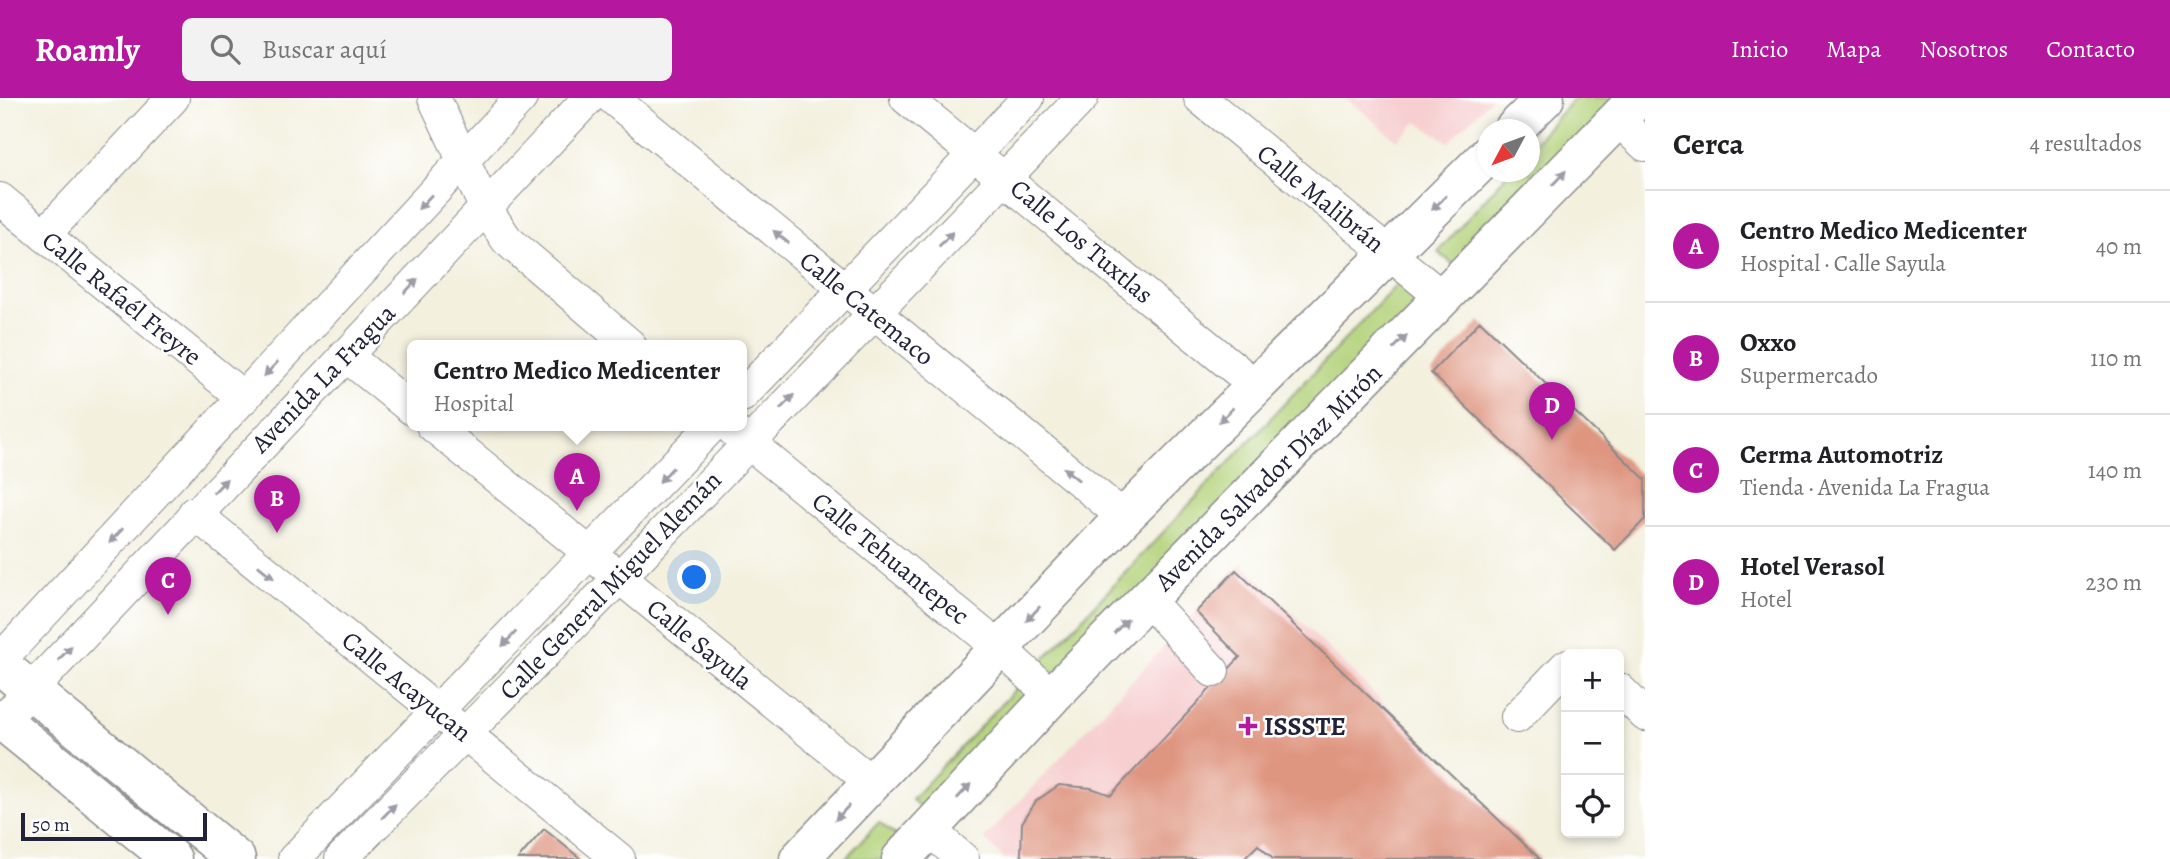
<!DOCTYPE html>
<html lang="es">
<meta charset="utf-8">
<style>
:root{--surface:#fff;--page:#f2f2f2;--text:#202124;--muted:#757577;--line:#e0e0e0;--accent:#b5179e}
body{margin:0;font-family:Alegreya,serif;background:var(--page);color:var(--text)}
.controls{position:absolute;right:21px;bottom:21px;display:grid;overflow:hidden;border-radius:10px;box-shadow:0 4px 10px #0003}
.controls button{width:63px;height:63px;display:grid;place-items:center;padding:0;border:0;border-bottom:2px solid var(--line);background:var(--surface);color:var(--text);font:35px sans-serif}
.compass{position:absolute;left:1477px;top:21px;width:63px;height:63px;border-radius:50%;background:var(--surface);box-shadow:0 4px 10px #0003;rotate:229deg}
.scale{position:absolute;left:21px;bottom:18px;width:186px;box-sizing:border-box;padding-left:7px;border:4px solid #22223b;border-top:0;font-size:19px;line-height:24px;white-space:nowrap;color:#22223b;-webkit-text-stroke:5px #fff;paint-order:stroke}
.you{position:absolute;left:695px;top:480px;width:24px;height:24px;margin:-18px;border:5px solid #fff;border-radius:50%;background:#1a73e8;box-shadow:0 0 0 10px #1a73e833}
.badge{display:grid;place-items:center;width:46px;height:46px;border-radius:50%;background:var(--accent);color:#fff;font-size:23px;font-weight:700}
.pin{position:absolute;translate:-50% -58px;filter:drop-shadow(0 2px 4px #0008)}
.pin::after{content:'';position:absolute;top:37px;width:24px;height:21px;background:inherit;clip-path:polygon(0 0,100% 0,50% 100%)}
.popup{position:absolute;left:407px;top:242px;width:340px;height:91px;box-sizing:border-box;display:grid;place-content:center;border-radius:10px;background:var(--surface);filter:drop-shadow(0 2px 5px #0005);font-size:23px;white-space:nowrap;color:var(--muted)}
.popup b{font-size:26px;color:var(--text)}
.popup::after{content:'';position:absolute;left:50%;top:100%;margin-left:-14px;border:14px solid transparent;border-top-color:var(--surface)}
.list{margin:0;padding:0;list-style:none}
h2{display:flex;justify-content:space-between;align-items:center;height:91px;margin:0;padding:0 28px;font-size:30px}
h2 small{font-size:23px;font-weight:400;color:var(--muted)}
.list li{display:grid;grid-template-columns:46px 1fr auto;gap:21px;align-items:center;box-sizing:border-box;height:112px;padding:0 28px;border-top:2px solid var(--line)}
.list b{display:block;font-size:26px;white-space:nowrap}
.list p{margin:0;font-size:23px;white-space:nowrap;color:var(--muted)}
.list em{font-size:23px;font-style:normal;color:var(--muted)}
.icon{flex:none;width:38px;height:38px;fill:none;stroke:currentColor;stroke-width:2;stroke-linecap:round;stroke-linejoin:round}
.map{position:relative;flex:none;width:1645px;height:761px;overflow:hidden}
header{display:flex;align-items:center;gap:42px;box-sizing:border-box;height:98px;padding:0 35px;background:var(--accent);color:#fff}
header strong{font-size:33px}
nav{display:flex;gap:38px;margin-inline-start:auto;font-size:24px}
.search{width:490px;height:63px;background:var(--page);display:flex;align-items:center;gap:18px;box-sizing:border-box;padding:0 24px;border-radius:10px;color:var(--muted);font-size:26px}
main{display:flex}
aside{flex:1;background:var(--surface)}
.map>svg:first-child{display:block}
</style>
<header>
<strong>Roamly</strong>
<div class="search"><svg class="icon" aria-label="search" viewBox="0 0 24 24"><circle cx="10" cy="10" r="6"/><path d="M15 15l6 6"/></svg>Buscar aquí</div>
<nav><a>Inicio</a><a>Mapa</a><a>Nosotros</a><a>Contacto</a></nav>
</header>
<main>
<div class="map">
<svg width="1645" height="761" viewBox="0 0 1645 761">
<rect width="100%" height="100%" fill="#fff"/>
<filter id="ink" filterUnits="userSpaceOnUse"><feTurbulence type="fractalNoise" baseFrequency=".0143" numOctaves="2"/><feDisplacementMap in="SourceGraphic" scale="14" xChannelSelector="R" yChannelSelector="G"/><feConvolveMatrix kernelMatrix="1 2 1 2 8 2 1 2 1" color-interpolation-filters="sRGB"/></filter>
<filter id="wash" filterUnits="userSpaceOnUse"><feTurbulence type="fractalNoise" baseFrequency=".00686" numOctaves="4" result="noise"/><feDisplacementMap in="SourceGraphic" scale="28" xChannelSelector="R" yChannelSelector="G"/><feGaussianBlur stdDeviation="1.57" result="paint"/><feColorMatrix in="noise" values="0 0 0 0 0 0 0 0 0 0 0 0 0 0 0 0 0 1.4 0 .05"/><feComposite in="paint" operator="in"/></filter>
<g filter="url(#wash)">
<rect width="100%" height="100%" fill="#f3f0de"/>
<g fill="#f7cfd0">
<polygon points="1346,0 1492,0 1449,44 1417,24 1397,42"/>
<polygon points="1242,465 1541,761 1004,761 984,741"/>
</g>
<g fill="#b2d279" stroke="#6a7a5a" stroke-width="2">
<polygon points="1574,0 1621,0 1459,171 1438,154 1509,74 1530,74 1530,50"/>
<polygon points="1400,183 1417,209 927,718 912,701"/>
<polygon points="879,724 903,743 886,761 845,761"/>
</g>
<g id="blocks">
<g fill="#df9681">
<polygon points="1480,223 1645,381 1645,421 1615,452 1431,275"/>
<polygon points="1236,472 1540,761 1273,761 1258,747 1244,761 1024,761 1021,756 1022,725 1036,703 1059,687 1091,690 1111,697 1240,559 1196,514"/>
<polygon points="544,731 581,761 518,761"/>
</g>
</g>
</g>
<g filter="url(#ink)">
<use href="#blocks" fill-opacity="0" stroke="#8a898c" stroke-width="2"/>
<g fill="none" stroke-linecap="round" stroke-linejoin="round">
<defs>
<g id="minor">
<polyline points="434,0 485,109 507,142 630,247"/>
<polyline points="612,0 1124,419"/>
<polyline points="906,0 1256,288"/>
<polyline points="1200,0 1443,200"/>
<polyline points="1616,20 1645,47"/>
<polyline points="0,101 244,300"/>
<polyline points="44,137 173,0"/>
<polyline points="345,257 412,311"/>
<polyline points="742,298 1028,0"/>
<polyline points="432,327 871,684"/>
<polyline points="733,332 1001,551 1052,598"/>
<polyline points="194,415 619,761"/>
<polyline points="1147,501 1213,573"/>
<polyline points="0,562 521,0"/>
<polyline points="1619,591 1645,617"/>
<polyline points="14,610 589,0"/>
<polyline points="1517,619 1566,568"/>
<polyline points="928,731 963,761"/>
<polyline points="294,761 713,327"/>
<polyline points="341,761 619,480 1082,0"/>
</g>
<g id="major">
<polyline points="1513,32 1545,0"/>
<polyline points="0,567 236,761"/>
<polyline points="0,621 172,761"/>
<polyline points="799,761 1124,419 1488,57"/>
<polyline points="901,761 1052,598 1638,0"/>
</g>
</defs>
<use href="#minor" stroke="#8a898c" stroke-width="34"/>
<use href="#major" stroke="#8a898c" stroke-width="41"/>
<use href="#minor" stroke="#fff" stroke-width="32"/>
<use href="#major" stroke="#fff" stroke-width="38"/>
</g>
<defs><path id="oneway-solid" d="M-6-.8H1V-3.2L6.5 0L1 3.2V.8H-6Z" transform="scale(1.75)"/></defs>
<g fill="#9c9ca7">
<use href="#oneway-solid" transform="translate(1559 80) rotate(-46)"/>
<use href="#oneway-solid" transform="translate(425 104) rotate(133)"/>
<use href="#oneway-solid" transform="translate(1439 105) rotate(135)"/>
<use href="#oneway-solid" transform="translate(781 139) rotate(-141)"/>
<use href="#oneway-solid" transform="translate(946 141) rotate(-46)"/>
<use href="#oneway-solid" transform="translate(411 188) rotate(-47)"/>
<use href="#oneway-solid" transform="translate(1400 244) rotate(-45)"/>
<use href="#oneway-solid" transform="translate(271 271) rotate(133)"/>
<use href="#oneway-solid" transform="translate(787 304) rotate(-46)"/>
<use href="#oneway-solid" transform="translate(1226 317) rotate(135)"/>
<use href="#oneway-solid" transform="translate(1071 376) rotate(-141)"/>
<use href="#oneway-solid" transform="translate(666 377) rotate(133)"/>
<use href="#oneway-solid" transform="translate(220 388) rotate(-46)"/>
<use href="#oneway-solid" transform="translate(116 438) rotate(133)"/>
<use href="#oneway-solid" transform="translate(266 474) rotate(39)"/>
<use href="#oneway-solid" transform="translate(1033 516) rotate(133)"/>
<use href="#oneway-solid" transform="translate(1121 528) rotate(-45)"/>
<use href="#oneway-solid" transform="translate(509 541) rotate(134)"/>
<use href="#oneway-solid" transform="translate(65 555) rotate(-47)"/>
<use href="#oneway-solid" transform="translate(964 693) rotate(-47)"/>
<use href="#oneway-solid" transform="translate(389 713) rotate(-45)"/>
<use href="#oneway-solid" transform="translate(842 715) rotate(133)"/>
</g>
</g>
<path fill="#b5179e" stroke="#fff" stroke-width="2.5" d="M1244.5 617.5h7v7h7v7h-7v7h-7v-7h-7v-7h7z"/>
<g text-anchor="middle" stroke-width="5" stroke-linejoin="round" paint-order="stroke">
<g font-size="26" fill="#22223b" stroke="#fff">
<text transform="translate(1321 100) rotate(39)" y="9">Calle Malibrán</text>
<text transform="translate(1082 143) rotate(40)" y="9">Calle Los Tuxtlas</text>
<text transform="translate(122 200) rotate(39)" y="9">Calle Rafaél Freyre</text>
<text transform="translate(867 210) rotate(39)" y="9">Calle Catemaco</text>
<text transform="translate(323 280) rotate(-46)" y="9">Avenida La Fragua</text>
<text transform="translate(1268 379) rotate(-45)" y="9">Avenida Salvador Díaz Mirón</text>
<text transform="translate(891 460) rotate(39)" y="9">Calle Tehuantepec</text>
<text transform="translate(610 487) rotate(-46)" y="9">Calle General Miguel Alemán</text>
<text transform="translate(700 546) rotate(39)" y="9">Calle Sayula</text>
<text transform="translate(407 588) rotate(39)" y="9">Calle Acayucan</text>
</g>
<g font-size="26" font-weight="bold" fill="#22223b" stroke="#fff" text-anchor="start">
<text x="1264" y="637">ISSSTE</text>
</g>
</g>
</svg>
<div class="controls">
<button>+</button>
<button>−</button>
<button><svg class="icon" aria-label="locate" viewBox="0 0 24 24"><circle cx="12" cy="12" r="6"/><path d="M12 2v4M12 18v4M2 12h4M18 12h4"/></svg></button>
</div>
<svg class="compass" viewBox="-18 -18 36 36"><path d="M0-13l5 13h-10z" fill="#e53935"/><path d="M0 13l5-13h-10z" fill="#757577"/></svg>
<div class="scale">50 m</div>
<div class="you"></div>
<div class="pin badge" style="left:577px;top:413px">A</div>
<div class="popup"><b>Centro Medico Medicenter</b>Hospital</div>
<div class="pin badge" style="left:277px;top:435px">B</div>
<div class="pin badge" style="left:168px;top:517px">C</div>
<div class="pin badge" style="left:1552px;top:342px">D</div>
</div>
<aside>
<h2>Cerca<small>4 resultados</small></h2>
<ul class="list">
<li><span class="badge">A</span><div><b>Centro Medico Medicenter</b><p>Hospital · Calle Sayula</p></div><em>40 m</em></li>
<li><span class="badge">B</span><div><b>Oxxo</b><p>Supermercado</p></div><em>110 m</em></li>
<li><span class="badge">C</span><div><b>Cerma Automotriz</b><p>Tienda · Avenida La Fragua</p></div><em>140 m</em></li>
<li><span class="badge">D</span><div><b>Hotel Verasol</b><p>Hotel</p></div><em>230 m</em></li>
</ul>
</aside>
</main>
